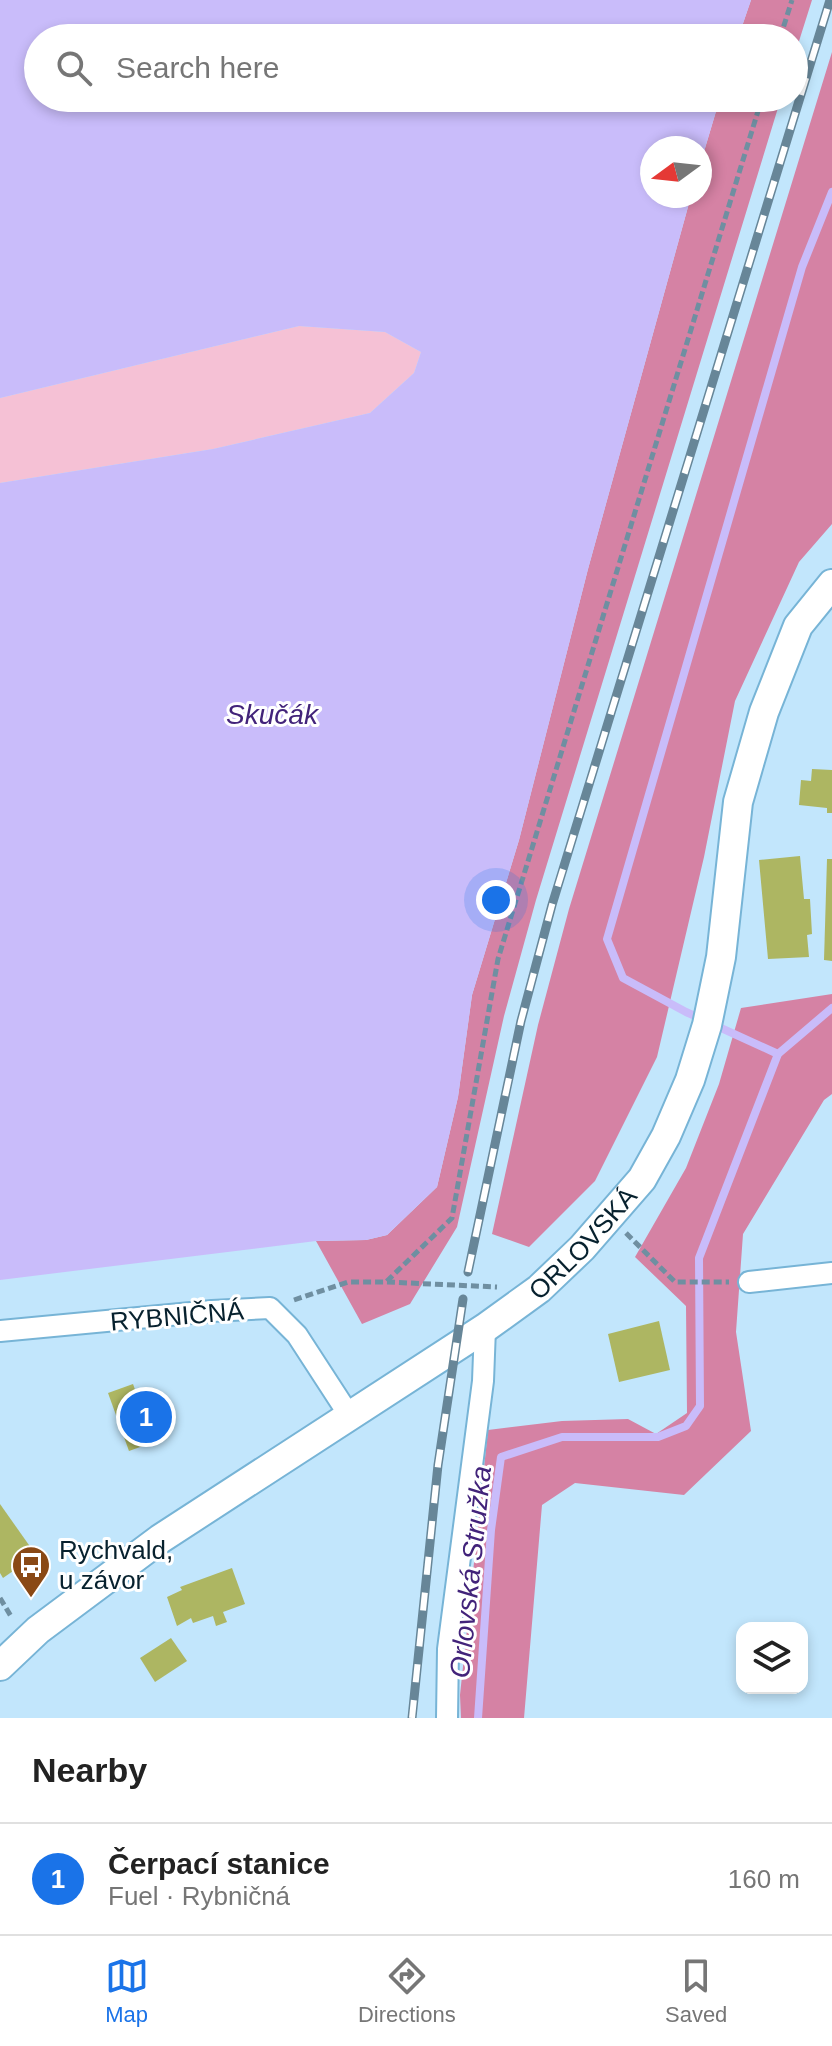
<!DOCTYPE html>
<meta charset="utf-8">
<style>
:root{--surface:#fff;--page:#f6f6f6;--text:#222;--muted:#767676;--line:#e0e0e0;--accent:#1a73e8}
body{margin:0;font-family:Helvetica,sans-serif;background:var(--page);color:var(--text)}
.controls{position:absolute;right:24px;bottom:24px;display:grid;overflow:hidden;border-radius:16px;box-shadow:0 4px 12px #0003}
.controls button{width:72px;height:72px;display:grid;place-items:center;padding:0;border:0;border-bottom:2px solid var(--line);background:var(--surface);color:var(--text);font:40px sans-serif}
.compass{position:absolute;left:640px;top:136px;width:72px;height:72px;border-radius:50%;background:var(--surface);box-shadow:0 4px 12px #0003;rotate:255deg}
.you{position:absolute;left:496px;top:900px;width:28px;height:28px;margin:-20px;border:6px solid #fff;border-radius:50%;background:#1a73e8;box-shadow:0 0 0 12px #1a73e833}
.badge{display:grid;place-items:center;width:52px;height:52px;border-radius:50%;background:var(--accent);color:#fff;font-size:26px;font-weight:700}
.pin{position:absolute;translate:-50% -50%;border:4px solid #fff;box-shadow:0 2px 8px #0006}
.list{margin:0;padding:0;list-style:none}
h2{display:flex;justify-content:space-between;align-items:center;height:104px;margin:0;padding:0 32px;font-size:34px}
h2 small{font-size:26px;font-weight:400;color:var(--muted)}
.list li{display:grid;grid-template-columns:52px 1fr auto;gap:24px;align-items:center;box-sizing:border-box;height:112px;padding:0 32px;border-top:2px solid var(--line)}
.list b{display:block;font-size:30px;white-space:nowrap}
.list p{margin:0;font-size:26px;white-space:nowrap;color:var(--muted)}
.list em{font-size:26px;font-style:normal;color:var(--muted)}
.icon{flex:none;width:44px;height:44px;fill:none;stroke:currentColor;stroke-width:2;stroke-linecap:round;stroke-linejoin:round}
.map{position:relative;flex:none;width:832px;height:1718px;overflow:hidden}
.search{position:absolute;background:var(--surface);box-shadow:0 4px 12px #0003;left:24px;right:24px;top:24px;height:88px;display:flex;align-items:center;gap:20px;box-sizing:border-box;padding:0 28px;border-radius:44px;color:var(--muted);font-size:30px}
.sheet{height:216px;background:var(--surface)}
nav{display:flex;justify-content:space-around;align-items:center;box-sizing:border-box;height:112px;border-top:2px solid var(--line);background:var(--surface);font-size:22px;color:var(--muted)}
nav a{display:grid;justify-items:center;gap:4px}
nav .on{color:var(--accent)}
.map>svg:first-child{display:block}
</style>
<div class="map">
<svg width="832" height="1718" viewBox="0 0 832 1718">
<rect width="100%" height="100%" fill="#c2e6fc"/>
<polygon fill="#f5c1d5" points="299,326 385,332 421,352 414,373 370,413 213,449 0,483 0,398"/>
<g fill="#d582a4">
<polygon points="751,0 812,0 794,57 794,38 738,38"/>
<polygon points="832,52 832,524 799,562 735,701 704,857 657,1057 595,1181 529,1247 492,1234 538,1025 569,909"/>
<polygon points="720,98 781,98 536,900 504,1016 457,1227 410,1304 362,1324 316,1241 366,1240 387,1235 437,1187 458,1097 472,995 519,840 588,569 691,196 700,196 700,165"/>
<polygon points="832,994 832,1094 824,1100 743,1234 736,1332 751,1431 684,1495 575,1483 542,1505 524,1718 461,1718 460,1695 488,1430 562,1421 628,1419 656,1434 687,1413 686,1306 635,1257 686,1168 719,1084 741,1008"/>
</g>
<polygon fill="#c9bcfa" points="0,0 751,0 738,38 38,38 38,98 720,98 700,165 700,148 652,148 652,196 691,196 588,569 519,840 472,995 458,1097 437,1187 387,1235 366,1240 316,1241 0,1280 0,483 213,449 370,413 414,373 421,352 385,332 299,326 0,398"/>
<g fill="none" stroke-linecap="round" stroke-linejoin="round">
<g stroke="#c9bcfa" stroke-width="8">
<polyline points="778,1054 686,1012 623,978 607,939 802,267 832,192"/>
<polyline points="478,1718 491,1530 501,1457 562,1437 658,1437 686,1426 700,1406 699,1258 778,1054 832,1008"/>
</g>
</g>
<g fill="#adb662">
<polygon points="812,769 832,770 832,813 827,813 827,808 799,805 801,780 811,781"/>
<polygon points="800,856 804,899 810,899 812,934 807,935 809,957 768,959 759,860"/>
<polygon points="827,859 832,859 832,961 824,960"/>
<polygon points="659,1321 670,1370 619,1382 608,1334"/>
<polygon points="133,1384 154,1442 129,1451 108,1393"/>
<polygon points="0,1504 36,1555 3,1578 0,1573"/>
<polygon points="232,1568 245,1604 223,1612 227,1622 216,1626 213,1616 193,1623 191,1618 177,1626 167,1597 182,1590 180,1587"/>
<polygon points="171,1638 187,1661 155,1682 140,1658"/>
</g>
<g fill="none" stroke-linecap="round" stroke-linejoin="round">
<defs>
<g id="minor">
<polyline points="749,1282 832,1273"/>
<polyline points="0,1331 212,1311 270,1308 297,1335 349,1415"/>
<polyline points="447,1718 448,1649 483,1381 485,1328"/>
</g>
<g id="secondary">
<path id="s1" d="M0,1666L38,1630L160,1539L485,1328L539,1289L582,1248L642,1179L666,1136L690,1080L707,1025L721,957L738,802L764,712L798,626L832,584"/>
</g>
</defs>
<use href="#minor" stroke="#77b4d6" stroke-width="24"/>
<use href="#secondary" stroke="#77b4d6" stroke-width="32"/>
<g stroke="#6f8fa1" stroke-width="5" stroke-dasharray="8 4" stroke-linecap="butt">
<polyline points="780,38 792,0"/>
<polyline points="626,1233 675,1282 729,1282"/>
<polyline points="387,1282 497,1287"/>
<polyline points="294,1300 348,1282 386,1282 452,1218 498,959 762,98"/>
<polyline points="0,1598 12,1618"/>
</g>
<use href="#minor" stroke="#fff" stroke-width="20"/>
<use href="#secondary" stroke="#fff" stroke-width="28"/>
<defs>
<g id="rail">
<polyline points="468,1272 521,1021 552,905 830,0"/>
<polyline points="412,1718 438,1465 463,1299"/>
</g>
</defs>
<use href="#rail" stroke="#678698" stroke-width="9"/>
<use href="#rail" stroke="#fff" stroke-width="6" stroke-dasharray="18" stroke-linecap="butt"/>
</g>
<defs>
<symbol id="bus-pin" viewBox="-11 -11 22 30"><path d="M0 17L-7.5 6A9.5 9.5 0 1 1 7.5 6Z" fill="#8a4915" stroke="#fff"/><path d="M-5-6H5V4H4V6H2V4H-2V6H-4V4H-5ZM-3.5-4V0h7V-4ZM-3.5 1.2v1.5H-2V1.2ZM2 1.2v1.5H3.5V1.2Z" fill="#fff"/></symbol>
</defs>
<g fill-rule="evenodd">
<use href="#bus-pin" x="9" y="1543" width="44" height="60"/>
</g>
<g text-anchor="middle" stroke-width="6" stroke-linejoin="round" paint-order="stroke">
<g font-size="26" fill="#07212e" stroke="#fff">
<text dy="9" stroke="none"><textPath href="#s1" startOffset="722">ORLOVSKÁ</textPath></text>
<text transform="translate(177 1316) rotate(-5)" y="9">RYBNIČNÁ</text>
</g>
<g font-size="26" fill="#07212e" stroke="#fff" text-anchor="start">
<text x="59" y="1559">Rychvald,<tspan x="59" dy="30">u závor</tspan></text>
</g>
<g font-size="28" font-style="italic" fill="#42237a" stroke="#fff">
<text x="272" y="724">Skučák</text>
<text transform="translate(470 1572) rotate(-84)" y="10">Orlovská Stružka</text>
</g>
</g>
</svg>
<div class="controls">
<button><svg class="icon" aria-label="layers" viewBox="0 0 24 24"><path d="M12 4l9 5-9 5-9-5zM3 14l9 5 9-5"/></svg></button>
</div>
<svg class="compass" viewBox="-18 -18 36 36"><path d="M0-13l5 13h-10z" fill="#e53935"/><path d="M0 13l5-13h-10z" fill="#767676"/></svg>
<div class="you"></div>
<div class="pin badge" style="left:146px;top:1417px">1</div>
<div class="search"><svg class="icon" aria-label="search" viewBox="0 0 24 24"><circle cx="10" cy="10" r="6"/><path d="M15 15l6 6"/></svg>Search here</div>
</div>
<section class="sheet">
<h2>Nearby<small></small></h2>
<ul class="list">
<li><span class="badge">1</span><div><b>Čerpací stanice</b><p>Fuel · Rybničná</p></div><em>160 m</em></li>
</ul>
</section>
<nav>
<a class="on"><svg class="icon" aria-label="map" viewBox="0 0 24 24"><path d="M3 6l6-2 6 2 6-2v14l-6 2-6-2-6 2zM9 4v14M15 6v14"/></svg>Map</a>
<a><svg class="icon" aria-label="directions" viewBox="0 0 24 24"><path d="M12 3l9 9-9 9-9-9zM9 14v-3h6M13 9l2 2-2 2"/></svg>Directions</a>
<a><svg class="icon" aria-label="saved" viewBox="0 0 24 24"><path d="M7 4h10v16l-5-4-5 4z"/></svg>Saved</a>
</nav>
